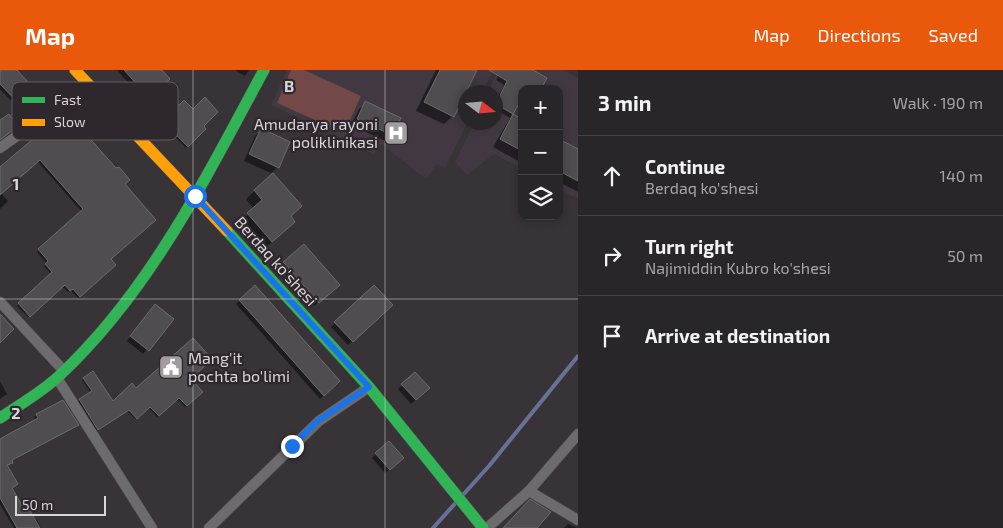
<!DOCTYPE html>
<meta charset="utf-8">
<style>
:root{--surface:#292629;--page:#312e31;--text:#f1f3f6;--muted:#a5a5a8;--line:#454346;--accent:#ea580c}
body{margin:0;font-family:"Exo 2",sans-serif;background:var(--page);color:var(--text)}
.controls{position:absolute;right:15px;top:15px;display:grid;overflow:hidden;border-radius:10px;box-shadow:0 2px 8px #0003}
.controls button{width:45px;height:45px;display:grid;place-items:center;padding:0;border:0;border-bottom:1px solid var(--line);background:var(--surface);color:var(--text);font:25px sans-serif}
.compass{position:absolute;left:458px;top:15px;width:45px;height:45px;border-radius:50%;background:var(--surface);box-shadow:0 2px 8px #0003;rotate:106deg}
.scale{position:absolute;left:15px;bottom:12px;width:91px;box-sizing:border-box;padding-left:5px;border:2px solid #d9d5d9;border-top:0;font-size:14px;line-height:18px;white-space:nowrap;color:#d9d5d9;-webkit-text-stroke:4px #2e282e;paint-order:stroke}
.stop{position:absolute;width:15px;height:15px;margin:-11px;border:4px solid #1a73e8;border-radius:50%;background:#fff}
.stop.end{background:#1a73e8;border-color:#fff;box-shadow:0 1px 5px #0008}
.list{margin:0;padding:0;list-style:none}
h2{display:flex;justify-content:space-between;align-items:center;height:65px;margin:0;padding:0 20px;font-size:21px}
h2 small{font-size:16px;font-weight:400;color:var(--muted)}
.list li{display:grid;grid-template-columns:32px 1fr auto;gap:15px;align-items:center;box-sizing:border-box;height:80px;padding:0 20px;border-top:1px solid var(--line)}
.list b{display:block;font-size:19px;white-space:nowrap}
.list p{margin:0;font-size:16px;white-space:nowrap;color:var(--muted)}
.list em{font-size:16px;font-style:normal;color:var(--muted)}
.icon{flex:none;width:28px;height:28px;fill:none;stroke:currentColor;stroke-width:2;stroke-linecap:round;stroke-linejoin:round}
.map{position:relative;flex:none;width:578px;height:458px;overflow:hidden}
header{display:flex;align-items:center;gap:30px;box-sizing:border-box;height:70px;padding:0 25px;background:var(--accent);color:#fff}
header strong{font-size:24px}
nav{display:flex;gap:28px;margin-inline-start:auto;font-size:18px}
main{display:flex}
aside{flex:1;background:var(--surface)}
.map>svg:first-child{display:block}
</style>
<header>
<strong>Map</strong>
<nav><a>Map</a><a>Directions</a><a>Saved</a></nav>
</header>
<main>
<div class="map">
<svg width="578" height="458" viewBox="0 0 578 458">
<rect width="100%" height="100%" fill="#373337"/>
<g fill="#413842">
<polygon points="287,0 494,0 482,22 466,22 466,52 467,53 445,98 437,94 426,109 381,74 374,84 271,35"/>
<polygon points="498,0 563,0 578,8 578,129 559,119 559,19 522,19 522,99 494,84 467,105 455,92 474,53 496,52 496,22 488,22"/>
</g>
<polygon fill="#724849" points="291,0 304,0 361,26 344,63 277,33"/>
<g fill="#0007">
<polygon points="0,0 17,0 36,23 19,39 0,19"/>
<polygon points="117,0 161,0 168,8 144,31"/>
<polygon points="235,0 249,0 245,6"/>
<polygon points="436,0 475,0 453,46 444,54 416,41"/>
<polygon points="502,0 531,0 522,19 522,26 511,44 522,50 522,93 493,77 510,48 496,40 496,31 504,15 496,10"/>
<polygon points="81,32 75,53 124,114 109,189 114,195 78,228 70,220 68,222 62,216 28,247 17,236 51,204 44,196 47,194 37,182 82,142 37,91 1,123 8,131 0,139 0,98 64,42"/>
<polygon points="365,33 391,65 385,71 351,55 359,39"/>
<polygon points="172,34 177,39 193,40 205,59 186,78 157,48"/>
<polygon points="261,60 278,97 271,103 244,91 255,66"/>
<polygon points="559,70 578,80 578,122 559,112"/>
<polygon points="273,105 290,147 285,160 263,180 239,153 254,139 246,129"/>
<polygon points="284,193 334,219 314,236 280,197"/>
<polygon points="374,217 391,235 348,275 331,257"/>
<polygon points="240,230 335,315 320,329 236,234"/>
<polygon points="151,240 172,249 143,284 127,271"/>
<polygon points="415,303 428,318 411,334 398,319"/>
<polygon points="84,308 113,333 136,319 189,309 201,322 185,337 177,329 157,347 148,337 135,349 127,341 96,361 78,332 91,323 82,310"/>
<polygon points="0,311 7,324 0,329"/>
<polygon points="62,332 6,396 10,418 23,440 34,451 37,450 41,458 14,458 0,434 0,367 1,370 36,350 34,347 37,345"/>
<polygon points="376,384 398,392 385,403 372,388"/>
<polygon points="568,454 578,458 564,458"/>
</g>
<g fill="none" stroke-linecap="round" stroke-linejoin="round">
<polyline stroke="#657197" stroke-width="4" points="433,458 489,396 578,286"/>
</g>
<g fill="#4f4d50" stroke="#6d6b6e">
<polygon points="0,0 17,0 38,23 22,37 0,14"/>
<polygon points="124,0 162,0 170,9 149,28"/>
<polygon points="440,0 477,0 454,47 424,32"/>
<polygon points="489,0 533,0 547,8 541,19 522,19 522,28 513,44 496,34 507,11"/>
<polygon points="205,27 218,42 204,56 206,59 188,77 158,46 172,32 177,37 184,30 193,39"/>
<polygon points="80,29 90,41 76,53 116,98 119,97 130,110 125,114 156,150 111,189 116,195 80,227 73,219 70,221 65,215 30,247 18,233 52,202 45,194 48,191 38,179 83,139 40,90 0,125 0,97"/>
<polygon points="365,31 401,48 392,65 357,49"/>
<polygon points="9,44 17,57 0,70 0,50"/>
<polygon points="513,44 522,49 522,81 500,69"/>
<polygon points="261,58 290,72 279,98 249,84"/>
<polygon points="559,69 578,79 578,111 559,101"/>
<polygon points="273,103 302,136 291,146 295,152 272,172 247,143 262,130 254,120"/>
<polygon points="304,174 340,215 319,233 283,192"/>
<polygon points="255,215 340,311 324,326 239,230"/>
<polygon points="374,215 393,235 353,272 334,252"/>
<polygon points="155,234 174,249 149,281 130,266"/>
<polygon points="0,244 14,259 0,273"/>
<polygon points="193,268 212,289 191,309 203,322 187,336 179,328 159,346 150,337 137,349 129,340 98,360 79,329 92,321 83,308 93,301 113,331 132,313 136,318"/>
<polygon points="415,302 430,318 416,330 401,314"/>
<polygon points="63,330 79,355 12,390 13,393 7,395 18,414 12,418 24,439 27,436 40,458 17,458 0,428 0,369 38,348 36,344"/>
<polygon points="389,371 404,388 390,400 375,383"/>
<polygon points="530,429 551,442 537,458 503,458"/>
</g>
<g fill="none" stroke-linecap="round" stroke-linejoin="round">
<defs>
<g id="street">
<polyline points="0,78 89,14"/>
<polyline points="0,232 64,301"/>
<polyline points="57,308 152,458"/>
<polyline points="529,421 578,450"/>
<polyline points="209,458 319,351 369,317"/>
<polyline points="487,458 529,421 578,364"/>
</g>
<g id="fast">
<polyline points="227,161 369,317 483,458"/>
<path d="M0,348C19,335 42,322 59,306C150,221 205,109 264,0"/>
</g>
<polyline id="slow" points="75,0 227,161"/>
</defs>
<use href="#street" stroke="#535053" stroke-width="11"/>
<use href="#fast" stroke="#535053" stroke-width="12"/>
<use href="#slow" stroke="#535053" stroke-width="12"/>
<use href="#street" stroke="#6e6b6e" stroke-width="10"/>
<use href="#fast" stroke="#30b455" stroke-width="11"/>
<use href="#slow" stroke="#ff9f0a" stroke-width="11"/>
</g>
<g fill="none" stroke-linecap="round" stroke-linejoin="round">
<polyline stroke="#1a73e8" stroke-width="6" points="195,126 369,317 319,350 292,376"/>
</g>
<path fill="none" stroke="#d9d5d9" stroke-width="1" stroke-opacity="0.55" d="M193,0V458M385,0V458M0,229H578"/>
<defs>
<symbol id="hospital-square" viewBox="-11 -11 22 22"><rect x="-9" y="-9" width="18" height="18" rx="4" fill="#a09ca0" stroke="#2e282e"/><path d="M-5-5h3v3.5h4V-5h3V5h-3V1.5h-4V5h-3Z" fill="#fff"/></symbol>
<symbol id="civic-square" viewBox="-11 -11 22 22"><rect x="-9" y="-9" width="18" height="18" rx="4" fill="#a09ca0" stroke="#2e282e"/><path d="M-.6-6.5H3V-4.5H.6V-3L4-1V1h2V6H-6V1h2V-1L-.6-3ZM-1.2 2.5V6h2.4V2.5Z" fill="#fff"/></symbol>
</defs>
<g fill-rule="evenodd">
<use href="#hospital-square" x="382" y="49" width="28" height="28"/>
<use href="#civic-square" x="157" y="283" width="28" height="28"/>
</g>
<g text-anchor="middle" stroke-width="4.5" stroke-linejoin="round" paint-order="stroke">
<g font-size="16" fill="#d9d5d9" stroke="#2e282e" text-anchor="end">
<text x="378" y="60">Amudarya rayoni<tspan x="378" dy="18">poliklinikasi</tspan></text>
<text x="188" y="294" text-anchor="start">Mang'it<tspan x="188" dy="18">pochta bo'limi</tspan></text>
</g>
<g font-size="16" fill="#d9d5d9" stroke="#2e282e">
<text transform="translate(276 191) rotate(48)" y="6">Berdaq ko'shesi</text>
</g>
</g>
<rect x="12" y="12" width="166" height="58" rx="8" fill="#2e282e" stroke="#615c61" stroke-width="1"/>
<rect x="22" y="27" width="23" height="6" fill="#30b455"/>
<rect x="22" y="49" width="23" height="7" fill="#ff9f0a"/>
<g font-size="14" fill="#d9d5d9">
<text x="54" y="35">Fast</text>
<text x="54" y="57">Slow</text>
</g>
<g font-size="16" text-anchor="middle" font-weight="bold" fill="#d9d5d9" stroke="#2e282e" stroke-width="4.5" stroke-linejoin="round" paint-order="stroke">
<text x="289" y="22">B</text>
<text x="16" y="120">1</text>
<text x="16" y="349">2</text>
</g>
</svg>
<div class="controls">
<button>+</button>
<button>−</button>
<button><svg class="icon" aria-label="layers" viewBox="0 0 24 24"><path d="M12 4l9 5-9 5-9-5zM3 14l9 5 9-5"/></svg></button>
</div>
<svg class="compass" viewBox="-18 -18 36 36"><path d="M0-13l5 13h-10z" fill="#e53935"/><path d="M0 13l5-13h-10z" fill="#a5a5a8"/></svg>
<div class="scale">50 m</div>
<div class="stop" style="left:195px;top:126px"></div>
<div class="stop end" style="left:292px;top:376px"></div>
</div>
<aside>
<h2>3 min<small>Walk · 190 m</small></h2>
<ul class="list">
<li><svg class="icon" aria-label="ahead" viewBox="0 0 24 24"><path d="M12 20V5M6 11l6-6 6 6"/></svg><div><b>Continue</b><p>Berdaq ko'shesi</p></div><em>140 m</em></li>
<li><svg class="icon" aria-label="right" viewBox="0 0 24 24"><path d="M7 20v-9h11M14 6l5 5-5 5"/></svg><div><b>Turn right</b><p>Najimiddin Kubro ko'shesi</p></div><em>50 m</em></li>
<li><svg class="icon" aria-label="arrive" viewBox="0 0 24 24"><path d="M6 21V4h12l-3 4 3 4H6"/></svg><div><b>Arrive at destination</b></div></li>
</ul>
</aside>
</main>
